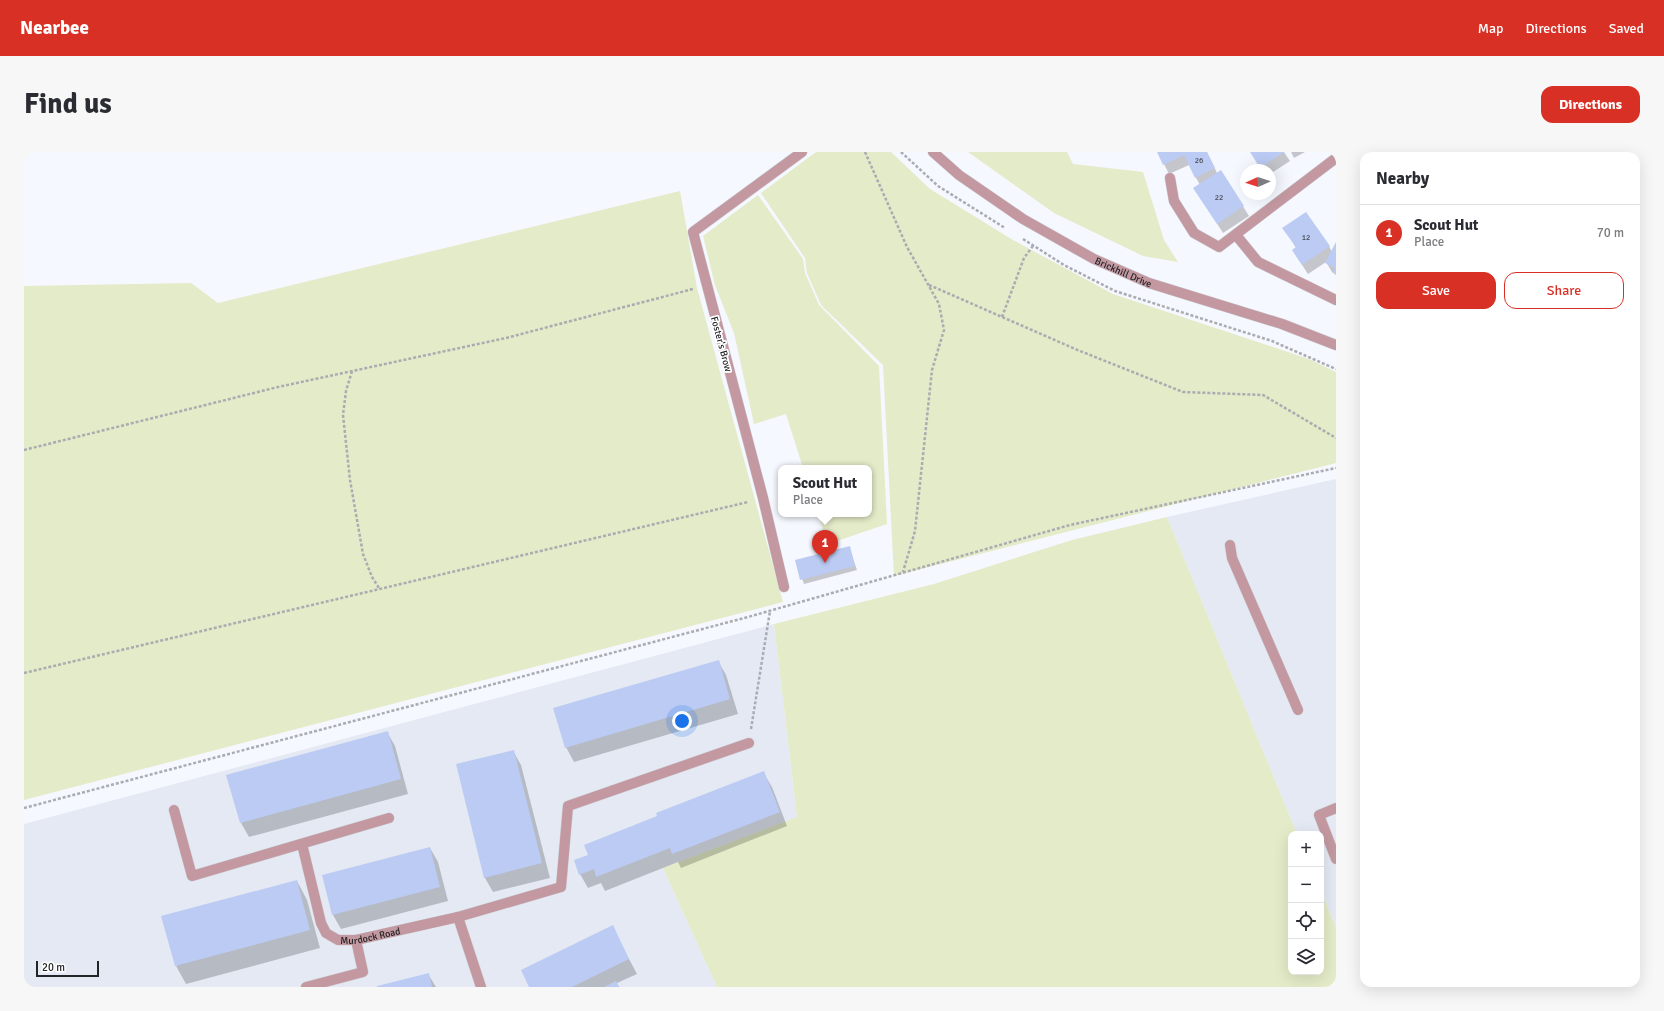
<!DOCTYPE html>
<meta charset="utf-8">
<style>
:root{--surface:#fff;--page:#f7f7f7;--text:#2b2b33;--muted:#7c7c81;--line:#e1e1e2;--accent:#d93025}
body{margin:0;font-family:Signika,sans-serif;background:var(--page);color:var(--text)}
.controls{position:absolute;right:12px;bottom:12px;display:grid;overflow:hidden;border-radius:8px;box-shadow:0 4px 16px #0002}
.controls button{width:36px;height:36px;display:grid;place-items:center;padding:0;border:0;border-bottom:1px solid var(--line);background:var(--surface);color:var(--text);font:20px sans-serif}
.compass{position:absolute;left:1216px;top:12px;width:36px;height:36px;border-radius:50%;background:var(--surface);box-shadow:0 4px 16px #0002;rotate:267deg}
.scale{position:absolute;left:12px;bottom:10px;width:63px;box-sizing:border-box;padding-left:4px;border:2px solid #232427;border-top:0;font-size:11px;line-height:14px;white-space:nowrap;color:#232427;-webkit-text-stroke:3px #fff;paint-order:stroke}
.you{position:absolute;left:658px;top:569px;width:14px;height:14px;margin:-10px;border:3px solid #fff;border-radius:50%;background:#1a73e8;box-shadow:0 0 0 6px #1a73e833}
.badge{display:grid;place-items:center;width:26px;height:26px;border-radius:50%;background:var(--accent);color:#fff;font-size:13px;font-weight:700}
.pin{position:absolute;translate:-50% -33px;filter:drop-shadow(0 1px 2px #0008)}
.pin::after{content:'';position:absolute;top:21px;width:14px;height:12px;background:inherit;clip-path:polygon(0 0,100% 0,50% 100%)}
.popup{position:absolute;left:754px;top:313px;width:94px;height:52px;box-sizing:border-box;display:grid;place-content:center;border-radius:8px;background:var(--surface);filter:drop-shadow(0 1px 3px #0005);font-size:13px;white-space:nowrap;color:var(--muted)}
.popup b{font-size:15px;color:var(--text)}
.popup::after{content:'';position:absolute;left:50%;top:100%;margin-left:-8px;border:8px solid transparent;border-top-color:var(--surface)}
.list{margin:0;padding:0;list-style:none}
h2{display:flex;justify-content:space-between;align-items:center;height:52px;margin:0;padding:0 16px;font-size:17px}
h2 small{font-size:13px;font-weight:400;color:var(--muted)}
.list li{display:grid;grid-template-columns:26px 1fr auto;gap:12px;align-items:center;box-sizing:border-box;height:56px;padding:0 16px;border-top:1px solid var(--line)}
.list b{display:block;font-size:15px;white-space:nowrap}
.list p{margin:0;font-size:13px;white-space:nowrap;color:var(--muted)}
.list em{font-size:13px;font-style:normal;color:var(--muted)}
.actions{display:flex;gap:8px;padding:12px 16px}
.actions a{flex:1;padding:9px 0;border:1px solid var(--accent);border-radius:12px;text-align:center;font-size:14px;color:var(--accent)}
.actions .main{background:var(--accent);color:#fff}
.icon{flex:none;width:22px;height:22px;fill:none;stroke:currentColor;stroke-width:2;stroke-linecap:round;stroke-linejoin:round}
.map{position:relative;flex:none;width:1312px;height:835px;overflow:hidden;border-radius:12px}
header{display:flex;align-items:center;gap:24px;box-sizing:border-box;height:56px;padding:0 20px;background:var(--accent);color:#fff}
header strong{font-size:19px}
nav{display:flex;gap:22px;margin-inline-start:auto;font-size:14px}
.intro{display:flex;align-items:center;justify-content:space-between;box-sizing:border-box;height:96px;padding:0 24px}
h1{margin:0;font-size:28px}
.button{padding:10px 18px;border-radius:12px;background:var(--accent);color:#fff;font-size:14px;font-weight:700}
main{display:flex;gap:24px;padding:0 24px}
aside{flex:1;background:var(--surface);border-radius:12px;box-shadow:0 4px 16px #0002}
.map>svg:first-child{display:block}
</style>
<header>
<strong>Nearbee</strong>
<nav><a>Map</a><a>Directions</a><a>Saved</a></nav>
</header>
<div class="intro"><h1>Find us</h1><a class="button">Directions</a></div>
<main>
<div class="map">
<svg width="1312" height="835" viewBox="0 0 1312 835">
<rect width="100%" height="100%" fill="#f5f8fe"/>
<g fill="#e4e9f4">
<polygon points="1312,327 1312,776 1297,739 1297,682 1273,682 1143,365"/>
<polygon points="750,472 773,665 639,716 693,835 0,835 0,672"/>
</g>
<g fill="#e4ebc8">
<polygon points="792,0 867,0 906,37 989,88 1089,142 1285,207 1312,220 1312,311 870,424 859,213 797,153 783,121 781,106 737,41"/>
<polygon points="944,0 1043,0 1049,12 1119,20 1140,88 1154,110 1119,104 1030,61"/>
<polygon points="656,39 673,136 759,450 0,648 0,134 167,131 194,151"/>
<polygon points="734,43 779,107 781,121 795,153 855,214 863,372 804,392 794,362 845,362 845,316 779,316 762,262 730,272 710,181 691,133 679,84"/>
<polygon points="1143,365 1273,682 1267,682 1267,820 1297,820 1297,739 1312,776 1312,835 693,835 639,716 773,665 750,472 910,432 1048,388"/>
</g>
<g fill="#0003">
<polygon points="1134,0 1183,0 1193,21 1197,19 1225,64 1199,81 1176,45 1176,33 1165,13 1145,22"/>
<polygon points="1227,0 1260,0 1266,9 1246,22 1246,18 1238,18"/>
<polygon points="1267,0 1281,0 1270,6"/>
<polygon points="1260,76 1305,94 1308,100 1312,92 1312,123 1308,120 1302,110 1284,122 1269,99 1272,96"/>
<polygon points="825,395 833,418 780,432 772,409"/>
<polygon points="694,509 702,523 714,562 550,610 542,595"/>
<polygon points="363,580 371,594 384,642 225,685 217,671"/>
<polygon points="489,599 497,613 526,726 469,740 461,726"/>
<polygon points="739,620 748,635 763,674 657,716 654,710 581,739 577,731 564,736 556,722 565,703 634,665"/>
<polygon points="406,696 414,710 424,749 317,777 309,763"/>
<polygon points="273,729 283,748 296,796 162,832 152,814"/>
<polygon points="588,775 613,822 593,831 595,835 506,835"/>
<polygon points="404,822 412,835 355,835"/>
</g>
<g fill="#bbcbf3">
<polygon points="1133,0 1183,0 1191,16 1171,26 1160,3 1139,13"/>
<polygon points="1226,0 1260,0 1236,16"/>
<polygon points="1197,18 1220,54 1193,72 1169,36"/>
<polygon points="1282,60 1306,94 1278,113 1268,98 1272,95 1258,76"/>
<polygon points="1312,90 1312,122 1309,120 1311,116 1301,111"/>
<polygon points="826,394 831,414 776,428 771,408"/>
<polygon points="695,508 706,547 541,596 529,556"/>
<polygon points="364,579 377,627 216,671 202,623"/>
<polygon points="490,598 518,711 460,726 432,612"/>
<polygon points="740,619 756,660 648,702 646,696 572,725 570,717 555,723 550,708 564,703 560,693 633,664 632,661"/>
<polygon points="406,695 416,735 308,763 298,723"/>
<polygon points="273,728 286,778 151,814 137,764"/>
<polygon points="589,773 605,807 548,835 505,835 497,818"/>
<polygon points="405,821 408,835 353,835 353,834"/>
<polygon points="592,829 595,835 580,835"/>
</g>
<g fill="none" stroke-linecap="round" stroke-linejoin="round">
<defs>
<g id="minor">
<path id="s1" d="M909,0L935,23L999,67L1070,107L1125,131L1258,172L1312,193"/>
<polyline points="1146,26 1150,49 1170,81 1195,95 1312,6"/>
<polyline points="1212,83 1234,110 1312,148"/>
<polyline points="1206,393 1208,406 1274,558"/>
<polyline points="760,435 739,346 669,80 778,0"/>
<polyline points="1312,656 1295,663 1312,707"/>
<polyline points="150,658 168,724 365,666"/>
<path id="s2" d="M278,692L297,771L302,781L314,788H332L434,765L457,835"/>
<polyline points="434,765 537,735 544,654 725,591"/>
<polyline points="282,835 339,820 332,788"/>
</g>
</defs>
<use href="#minor" stroke="#cfd2d7" stroke-width="11"/>
<g stroke="#a9acb1" stroke-width="2.5" stroke-dasharray="3 2" stroke-linecap="butt">
<polyline points="841,0 883,95 915,152 920,178 908,218 891,379 879,420"/>
<polyline points="877,0 914,34 981,76"/>
<polyline points="999,87 1040,113 1091,139 1248,189 1312,217"/>
<polyline points="905,133 1056,199 1159,240 1239,243 1312,286"/>
<polyline points="978,165 1000,106 1009,94"/>
<polyline points="328,219 322,239 319,263 326,328 339,402 348,425 355,436"/>
<polyline points="0,298 254,235 482,186 669,137"/>
<polyline points="0,521 724,350"/>
<polyline points="727,577 746,459"/>
<polyline points="0,656 724,465 1046,373 1312,316"/>
</g>
<use href="#minor" stroke="#c398a1" stroke-width="10"/>
</g>
<g text-anchor="middle" stroke-width="3.5" stroke-linejoin="round" paint-order="stroke">
<g font-size="8" fill="#494e5a">
<text x="1175" y="11">26</text>
<text x="1195" y="48">22</text>
<text x="1282" y="88">12</text>
</g>
<g font-size="10" fill="#232427" stroke="#fff">
<text dy="4" stroke="none"><textPath href="#s1" startOffset="226">Brickhill Drive</textPath></text>
<text transform="translate(698 192) rotate(75)" y="4">Foster's Brow</text>
<text dy="4" stroke="none"><textPath href="#s2" startOffset="139">Murdock Road</textPath></text>
</g>
</g>
</svg>
<div class="controls">
<button>+</button>
<button>−</button>
<button><svg class="icon" aria-label="locate" viewBox="0 0 24 24"><circle cx="12" cy="12" r="6"/><path d="M12 2v4M12 18v4M2 12h4M18 12h4"/></svg></button>
<button><svg class="icon" aria-label="layers" viewBox="0 0 24 24"><path d="M12 4l9 5-9 5-9-5zM3 14l9 5 9-5"/></svg></button>
</div>
<svg class="compass" viewBox="-18 -18 36 36"><path d="M0-13l5 13h-10z" fill="#e53935"/><path d="M0 13l5-13h-10z" fill="#7c7c81"/></svg>
<div class="scale">20 m</div>
<div class="you"></div>
<div class="pin badge" style="left:801px;top:411px">1</div>
<div class="popup"><b>Scout Hut</b>Place</div>
</div>
<aside>
<h2>Nearby<small></small></h2>
<ul class="list">
<li><span class="badge">1</span><div><b>Scout Hut</b><p>Place</p></div><em>70 m</em></li>
</ul>
<div class="actions"><a class="main">Save</a><a>Share</a></div>
</aside>
</main>
